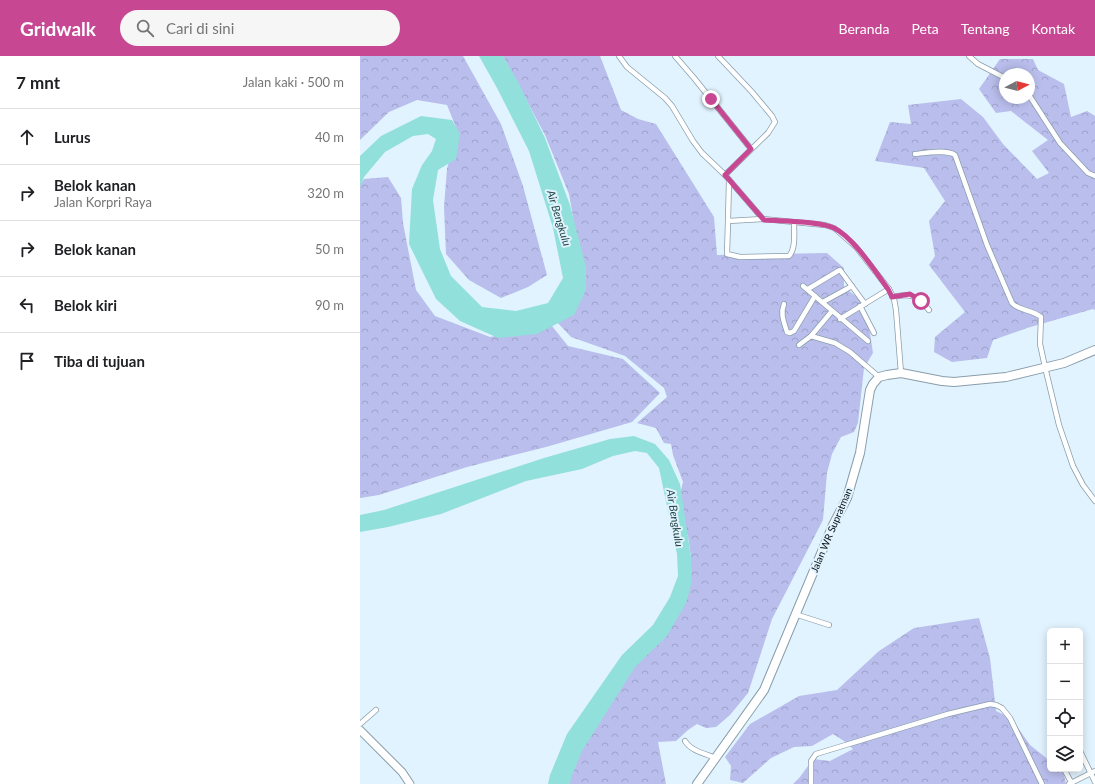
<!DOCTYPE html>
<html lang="id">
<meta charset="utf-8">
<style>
:root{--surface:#fff;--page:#f6f6f6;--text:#202124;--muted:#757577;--line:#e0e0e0;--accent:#c74793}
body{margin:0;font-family:Lato,sans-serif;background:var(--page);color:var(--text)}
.controls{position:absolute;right:12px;bottom:12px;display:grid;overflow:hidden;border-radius:6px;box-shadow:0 2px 10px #0003}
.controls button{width:36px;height:36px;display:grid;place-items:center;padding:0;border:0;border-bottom:1px solid var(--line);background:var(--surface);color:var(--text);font:20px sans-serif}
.compass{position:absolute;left:639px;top:12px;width:36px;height:36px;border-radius:50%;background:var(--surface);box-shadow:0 2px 10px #0003;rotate:83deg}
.stop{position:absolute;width:12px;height:12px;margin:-9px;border:3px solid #c74793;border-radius:50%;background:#fff}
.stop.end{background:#c74793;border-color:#fff;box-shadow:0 1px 4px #0008}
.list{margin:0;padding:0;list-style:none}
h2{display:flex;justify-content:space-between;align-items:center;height:52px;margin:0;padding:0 16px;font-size:17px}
h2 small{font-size:13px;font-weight:400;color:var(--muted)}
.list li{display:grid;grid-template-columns:26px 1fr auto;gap:12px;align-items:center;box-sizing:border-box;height:56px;padding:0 16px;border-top:1px solid var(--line)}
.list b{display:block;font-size:15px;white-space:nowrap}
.list p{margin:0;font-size:13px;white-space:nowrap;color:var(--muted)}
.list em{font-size:13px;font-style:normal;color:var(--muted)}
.icon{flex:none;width:22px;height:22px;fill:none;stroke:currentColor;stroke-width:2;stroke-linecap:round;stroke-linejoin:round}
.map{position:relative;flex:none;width:735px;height:728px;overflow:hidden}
header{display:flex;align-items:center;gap:24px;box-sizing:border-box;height:56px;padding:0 20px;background:var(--accent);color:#fff}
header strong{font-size:19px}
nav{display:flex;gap:22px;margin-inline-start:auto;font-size:14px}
.search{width:280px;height:36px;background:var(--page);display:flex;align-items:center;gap:10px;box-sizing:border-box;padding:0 14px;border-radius:22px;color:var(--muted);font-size:15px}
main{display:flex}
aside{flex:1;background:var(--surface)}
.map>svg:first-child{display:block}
</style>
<header>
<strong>Gridwalk</strong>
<div class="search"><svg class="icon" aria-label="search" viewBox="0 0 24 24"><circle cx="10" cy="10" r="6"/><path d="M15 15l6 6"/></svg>Cari di sini</div>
<nav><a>Beranda</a><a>Peta</a><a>Tentang</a><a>Kontak</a></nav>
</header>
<main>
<aside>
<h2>7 mnt<small>Jalan kaki · 500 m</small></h2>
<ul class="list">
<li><svg class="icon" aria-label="ahead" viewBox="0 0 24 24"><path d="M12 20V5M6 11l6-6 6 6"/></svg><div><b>Lurus</b></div><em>40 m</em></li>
<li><svg class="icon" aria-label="right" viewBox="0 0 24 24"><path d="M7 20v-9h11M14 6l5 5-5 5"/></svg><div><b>Belok kanan</b><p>Jalan Korpri Raya</p></div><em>320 m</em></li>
<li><svg class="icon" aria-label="right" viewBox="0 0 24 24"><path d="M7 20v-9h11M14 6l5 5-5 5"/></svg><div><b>Belok kanan</b></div><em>50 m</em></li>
<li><svg class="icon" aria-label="left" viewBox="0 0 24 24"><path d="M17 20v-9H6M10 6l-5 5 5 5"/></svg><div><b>Belok kiri</b></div><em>90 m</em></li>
<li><svg class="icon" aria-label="arrive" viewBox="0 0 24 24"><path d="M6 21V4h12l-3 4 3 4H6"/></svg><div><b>Tiba di tujuan</b></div></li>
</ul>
</aside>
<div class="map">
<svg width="735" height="728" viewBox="0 0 735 728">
<defs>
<pattern id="forest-crowns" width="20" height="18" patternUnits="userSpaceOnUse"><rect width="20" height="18" fill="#b9beec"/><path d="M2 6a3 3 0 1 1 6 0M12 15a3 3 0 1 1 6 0" fill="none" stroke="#9ea2ca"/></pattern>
</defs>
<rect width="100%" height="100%" fill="#e1f3fe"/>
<g fill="url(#forest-crowns)" fill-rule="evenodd">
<polygon points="0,0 103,0 141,68 163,130 187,219 168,231 141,242 109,224 86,198 84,151 87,113 97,74 87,49 57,44 29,56 0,84"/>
<polygon points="143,0 240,0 261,54 278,63 296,68 354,161 357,199 467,197 484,212 484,231 502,245 510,277 513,297 504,312 498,367 494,376 481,381 472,398 467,417 463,464 412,563 388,637 370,659 356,671 346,672 337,668 328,674 316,685 298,686 306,728 203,728 210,709 330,516 331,501 328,480 316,454 323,426 313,399 311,388 304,387 296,372 277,367 307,341 304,332 265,300 211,281 195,264 222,213 209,138 185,79"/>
<path d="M640,3H673L678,14L704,28L711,61L727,55L735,60V254L733,253L667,272L633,284L627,302L592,306L574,296L575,281L605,256L569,209L575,200L569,165L585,145L564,112L515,105L530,66L551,68L548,49L601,43L623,61L643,88L677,123L689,117L672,95L688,84L651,55L636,57L619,33ZM645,18H669V42H645Z"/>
<polygon points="28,121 41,142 43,167 56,234 75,260 130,281 192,270 208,290 263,303 300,337 272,366 186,391 107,411 19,439 0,442 0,129 4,123"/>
<path d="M619,562L630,602L636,655L651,662L670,689L690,705V713C704,713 703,715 706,728H433L440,721L453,703L470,705L493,693L484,685L473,678L452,690L434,691L411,702L383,727L370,724L371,710L365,701L390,668L439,640L477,634L519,595L554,572Z"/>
</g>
<g fill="#91e0db">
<polygon points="119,0 143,0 159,28 185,82 210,149 226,211 226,234 214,259 177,278 138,282 100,265 76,243 49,188 52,133 62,109 72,95 76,83 68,78 53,80 25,96 4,121 0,131 0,100 21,80 61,60 92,64 100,78 96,103 78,114 73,144 80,193 91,220 122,251 156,255 188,247 203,222 193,172 169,95 137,32"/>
<polygon points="274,380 295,388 309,404 320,428 331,501 332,525 326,547 307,580 275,611 222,695 211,722 210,728 188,728 190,719 207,678 262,599 293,569 310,541 318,520 317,498 299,412 287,397 275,395 253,400 222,413 166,425 81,458 28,471 0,476 0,459 24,454 184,402 250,383"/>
</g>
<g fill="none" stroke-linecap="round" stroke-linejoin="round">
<defs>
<g id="street">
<polyline points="259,0 267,11 305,42 312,50 333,85 342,97 365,119 403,163 465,169 474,172 479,176 496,191 529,233 534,243 536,254 541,317"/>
<polyline points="315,0 334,22 391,93"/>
<polyline points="358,0 392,36 412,60 415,66 408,77 365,119"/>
<polyline points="609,0 618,8 645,22"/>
<polyline points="669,39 700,87 728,117 735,120"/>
<path d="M555,98C565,97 587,93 595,99L627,189L652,247C657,254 673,254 681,261L680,288L685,311L699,369L713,410L723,429L735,445"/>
<polyline points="369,124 368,165 403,163"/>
<path d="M368,165L367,198L380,201L429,200C436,193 434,176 434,166"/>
<polyline points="443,230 508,285"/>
<polyline points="448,233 478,215 480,214 505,248"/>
<path d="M532,241C551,237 556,239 569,254"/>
<polyline points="463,246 492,230"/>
<path d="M424,248C420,258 424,266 427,276L430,277L434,275L455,240"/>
<polyline points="500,250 514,277"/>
<polyline points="480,263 529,233"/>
<polyline points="451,280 475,287 490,296 519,321"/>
<polyline points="439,289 451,280 472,255"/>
<polyline points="435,558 469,569"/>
<polyline points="0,668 16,654"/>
<path d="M325,685C331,695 346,698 356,702"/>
<polyline points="720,695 735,726"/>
<polyline points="704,713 712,728"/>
<polyline points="451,728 451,705 456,698 588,658 630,648 636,649 642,652 650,662 682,728"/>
<polyline points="709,728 735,715"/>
</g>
<polyline id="primary" points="0,674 42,716 50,728"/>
<polyline id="highway" points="337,728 404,634 473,469 487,442 500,397 510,334 513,328 519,321 527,319 541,317 582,325 594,326 646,321 704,307 735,294"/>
</defs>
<use href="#street" stroke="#899daa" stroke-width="6"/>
<use href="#primary" stroke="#899daa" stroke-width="9"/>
<use href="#highway" stroke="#899daa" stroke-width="10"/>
<use href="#street" stroke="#fff" stroke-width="4.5"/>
<use href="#primary" stroke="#fff" stroke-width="7"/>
<use href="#highway" stroke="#fff" stroke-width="8"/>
</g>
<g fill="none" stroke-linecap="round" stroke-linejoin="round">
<path stroke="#c74793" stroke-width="5" d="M351,43L391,93L365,119L404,164C420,165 460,165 474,172C493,181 515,215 528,233L532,241L550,238L561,245"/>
</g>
<g text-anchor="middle" stroke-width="4" stroke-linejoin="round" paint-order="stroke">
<g font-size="10" fill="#070e13" stroke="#e1f3fe">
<text transform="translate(471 474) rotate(-67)" y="4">Jalan WR Supratman</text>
</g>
<g font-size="11" font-style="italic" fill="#214644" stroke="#e1f3fe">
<text transform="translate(199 162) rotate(73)" y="4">Air Bengkulu</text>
<text transform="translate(315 462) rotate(81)" y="4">Air Bengkulu</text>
</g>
</g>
</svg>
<div class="controls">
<button>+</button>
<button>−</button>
<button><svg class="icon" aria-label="locate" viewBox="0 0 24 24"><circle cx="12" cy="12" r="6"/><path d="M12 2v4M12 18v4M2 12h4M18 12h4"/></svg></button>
<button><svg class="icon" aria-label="layers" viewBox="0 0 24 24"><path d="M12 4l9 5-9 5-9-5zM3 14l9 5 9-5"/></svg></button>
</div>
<svg class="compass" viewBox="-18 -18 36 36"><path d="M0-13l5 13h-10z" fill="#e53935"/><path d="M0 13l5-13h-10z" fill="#757577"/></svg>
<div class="stop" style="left:561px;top:245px"></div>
<div class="stop end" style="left:351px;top:43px"></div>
</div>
</main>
